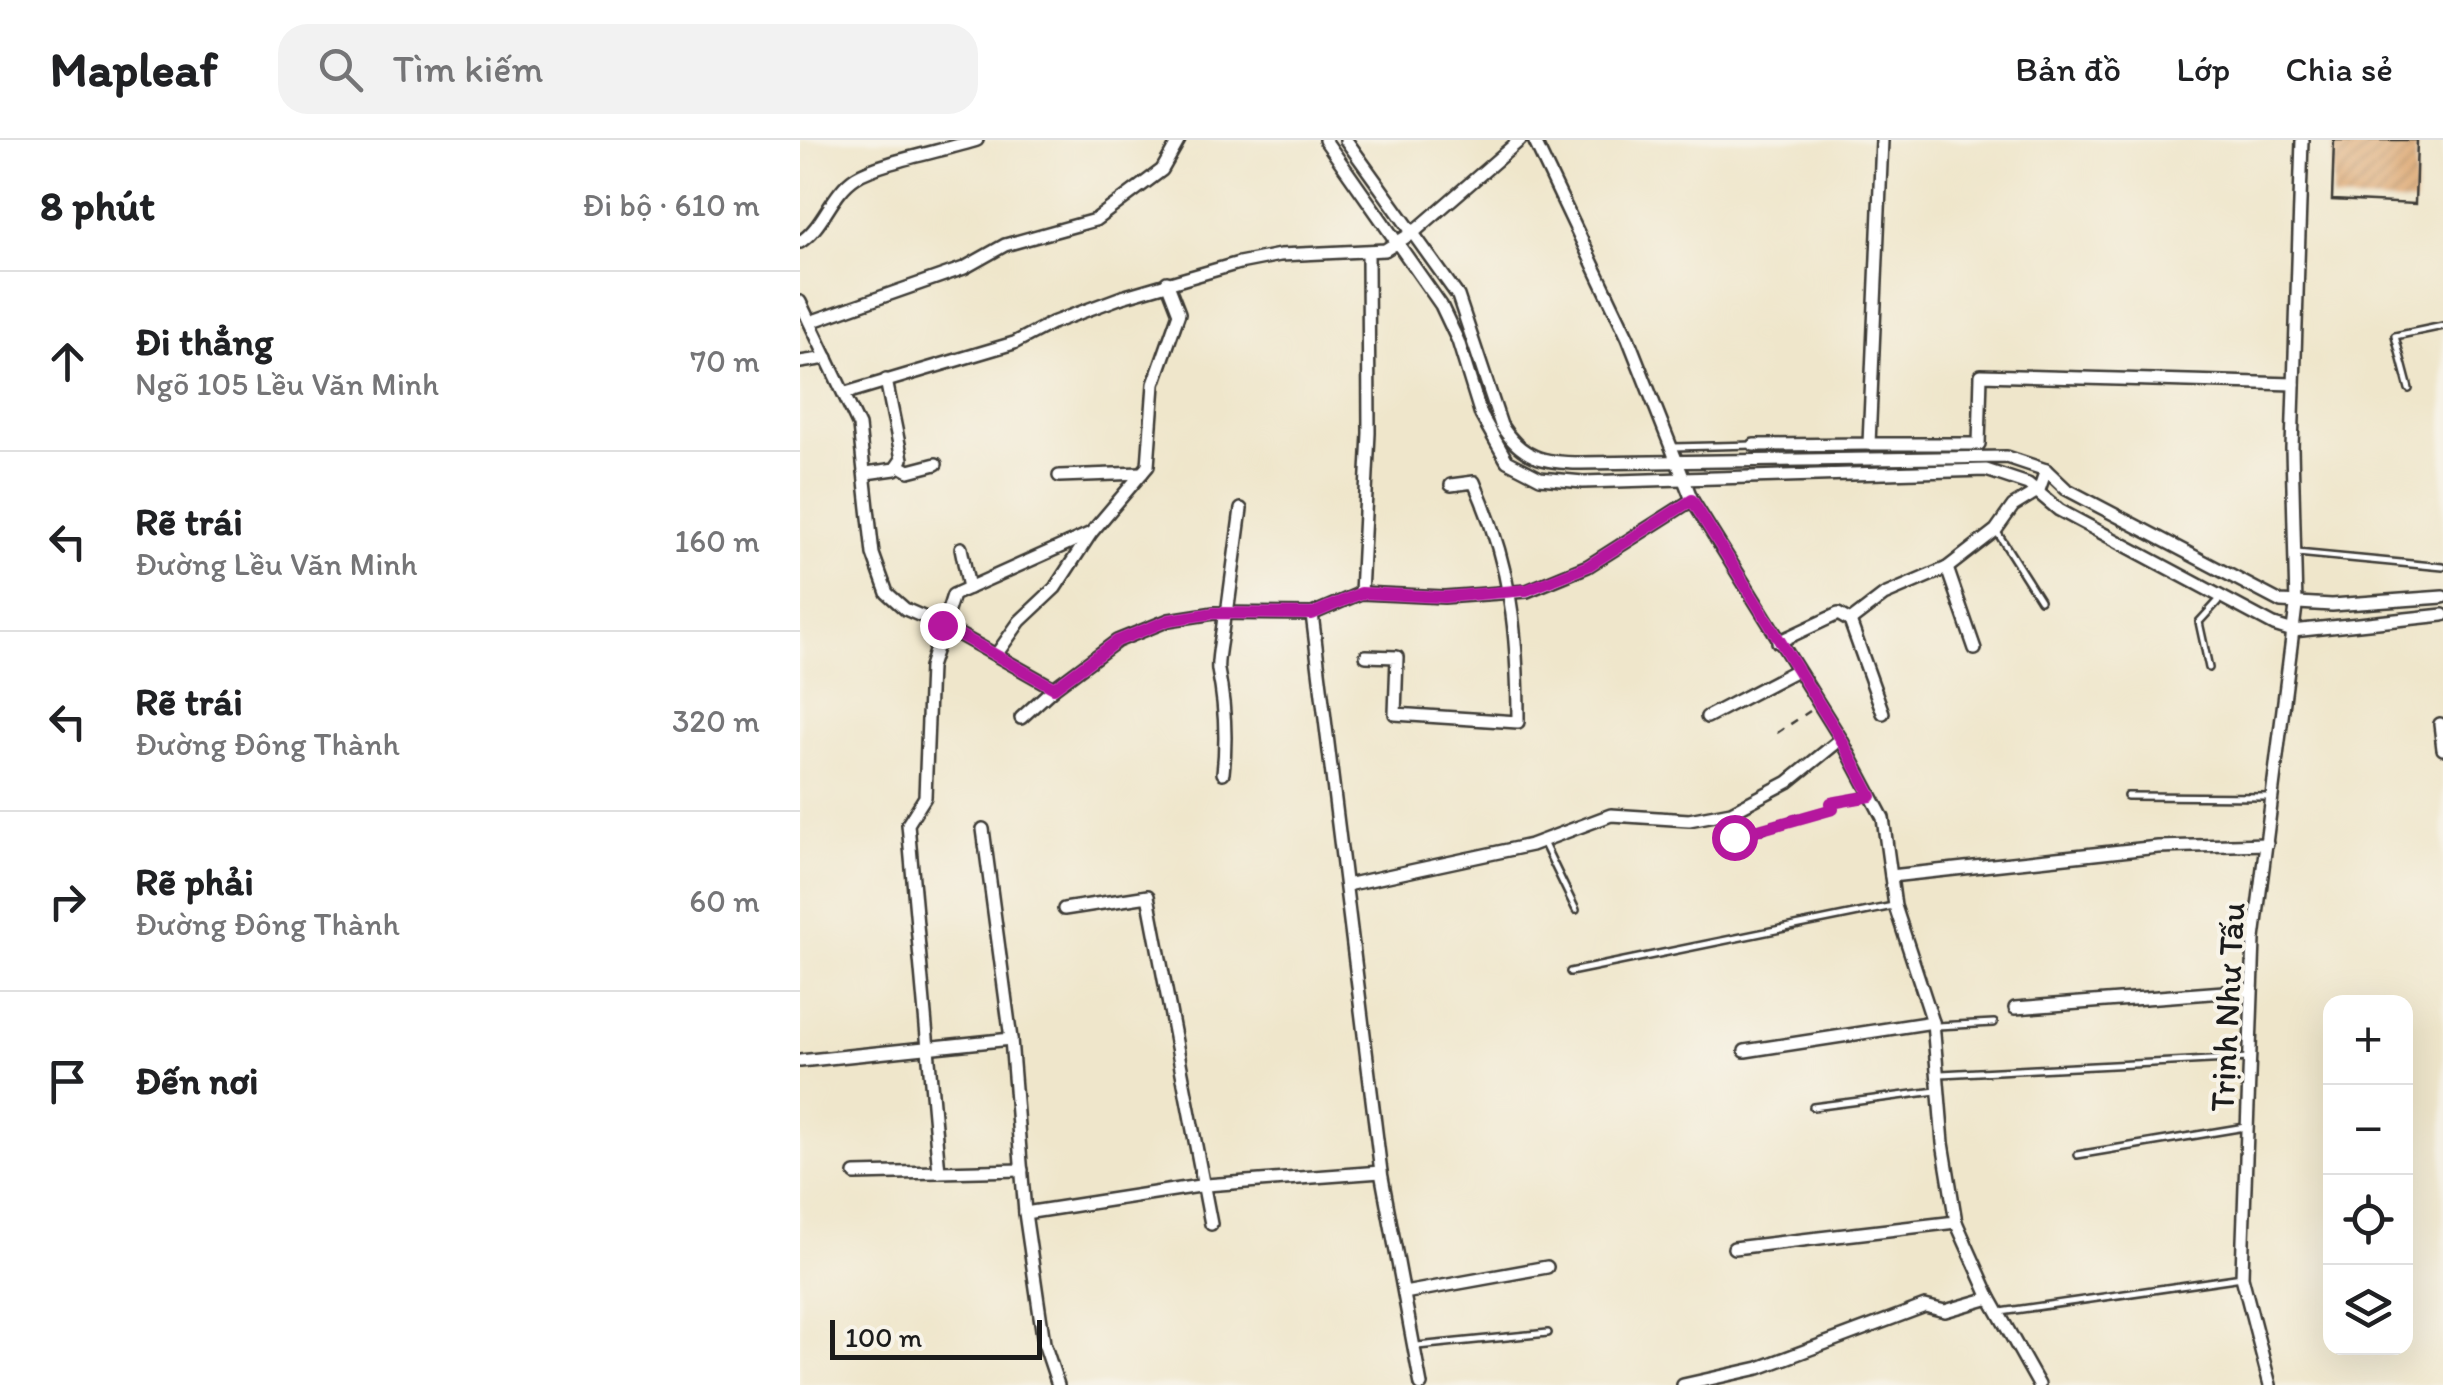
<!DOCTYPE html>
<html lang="vi">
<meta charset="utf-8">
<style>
:root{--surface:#fff;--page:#f2f2f2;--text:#202124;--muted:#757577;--line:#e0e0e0}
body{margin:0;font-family:Itim,sans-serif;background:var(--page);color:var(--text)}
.controls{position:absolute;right:30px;bottom:30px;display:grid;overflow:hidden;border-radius:20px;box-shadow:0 10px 40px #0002}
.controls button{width:90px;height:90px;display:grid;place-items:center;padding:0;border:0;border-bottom:2px solid var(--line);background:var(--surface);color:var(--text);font:50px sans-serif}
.scale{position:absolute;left:30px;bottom:25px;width:212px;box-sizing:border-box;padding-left:10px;border:5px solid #1c1c1c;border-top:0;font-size:28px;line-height:35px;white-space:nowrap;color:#1c1c1c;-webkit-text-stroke:8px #f7f3e8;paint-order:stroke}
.stop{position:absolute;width:30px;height:30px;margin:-22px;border:8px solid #b5179e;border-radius:50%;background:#fff}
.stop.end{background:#b5179e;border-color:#fff;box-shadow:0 2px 10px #0008}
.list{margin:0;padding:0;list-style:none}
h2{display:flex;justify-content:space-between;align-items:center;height:130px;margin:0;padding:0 40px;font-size:42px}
h2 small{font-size:32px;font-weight:400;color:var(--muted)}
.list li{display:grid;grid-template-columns:65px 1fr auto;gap:30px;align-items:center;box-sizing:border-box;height:180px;padding:0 40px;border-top:2px solid var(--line)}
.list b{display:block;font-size:38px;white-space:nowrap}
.list p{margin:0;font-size:32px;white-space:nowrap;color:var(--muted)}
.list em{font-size:32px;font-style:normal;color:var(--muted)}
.icon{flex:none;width:55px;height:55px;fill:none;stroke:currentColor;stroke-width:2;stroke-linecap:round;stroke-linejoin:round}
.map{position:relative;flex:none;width:1643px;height:1245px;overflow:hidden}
header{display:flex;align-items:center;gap:60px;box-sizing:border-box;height:140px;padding:0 50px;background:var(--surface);border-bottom:2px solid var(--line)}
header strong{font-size:48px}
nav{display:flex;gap:55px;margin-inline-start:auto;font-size:35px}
.search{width:700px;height:90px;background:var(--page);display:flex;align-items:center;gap:25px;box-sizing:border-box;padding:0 35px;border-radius:30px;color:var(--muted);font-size:38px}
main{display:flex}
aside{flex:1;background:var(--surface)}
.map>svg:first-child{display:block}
</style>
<header>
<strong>Mapleaf</strong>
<div class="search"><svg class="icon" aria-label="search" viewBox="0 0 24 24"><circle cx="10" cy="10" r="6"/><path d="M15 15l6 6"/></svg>Tìm kiếm</div>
<nav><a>Bản đồ</a><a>Lớp</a><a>Chia sẻ</a></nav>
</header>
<main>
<aside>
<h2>8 phút<small>Đi bộ · 610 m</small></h2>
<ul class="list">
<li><svg class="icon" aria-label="ahead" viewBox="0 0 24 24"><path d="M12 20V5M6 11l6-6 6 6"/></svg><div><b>Đi thẳng</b><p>Ngõ 105 Lều Văn Minh</p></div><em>70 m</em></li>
<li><svg class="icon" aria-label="left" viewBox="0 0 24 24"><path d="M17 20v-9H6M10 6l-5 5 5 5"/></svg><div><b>Rẽ trái</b><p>Đường Lều Văn Minh</p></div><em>160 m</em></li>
<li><svg class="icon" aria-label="left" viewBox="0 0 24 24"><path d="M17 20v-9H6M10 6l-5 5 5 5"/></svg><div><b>Rẽ trái</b><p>Đường Đông Thành</p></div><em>320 m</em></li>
<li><svg class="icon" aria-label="right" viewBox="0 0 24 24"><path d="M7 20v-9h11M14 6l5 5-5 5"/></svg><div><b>Rẽ phải</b><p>Đường Đông Thành</p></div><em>60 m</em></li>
<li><svg class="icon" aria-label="arrive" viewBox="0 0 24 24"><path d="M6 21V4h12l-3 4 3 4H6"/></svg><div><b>Đến nơi</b></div></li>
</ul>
</aside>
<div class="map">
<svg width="1643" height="1245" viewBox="0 0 1643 1245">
<defs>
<pattern id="building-hatch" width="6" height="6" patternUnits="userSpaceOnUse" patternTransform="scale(2.5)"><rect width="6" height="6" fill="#d99d62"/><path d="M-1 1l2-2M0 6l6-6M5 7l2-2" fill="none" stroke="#af7f50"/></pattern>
</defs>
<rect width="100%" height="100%" fill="#f7f3e8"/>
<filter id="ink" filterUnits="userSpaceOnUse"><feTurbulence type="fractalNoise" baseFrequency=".01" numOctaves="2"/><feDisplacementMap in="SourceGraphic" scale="20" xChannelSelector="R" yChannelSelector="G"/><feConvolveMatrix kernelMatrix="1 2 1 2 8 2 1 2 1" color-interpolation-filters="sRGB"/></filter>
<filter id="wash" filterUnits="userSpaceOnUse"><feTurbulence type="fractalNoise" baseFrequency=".0048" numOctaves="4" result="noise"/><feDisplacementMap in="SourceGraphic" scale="40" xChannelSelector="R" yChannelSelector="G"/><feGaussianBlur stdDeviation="2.25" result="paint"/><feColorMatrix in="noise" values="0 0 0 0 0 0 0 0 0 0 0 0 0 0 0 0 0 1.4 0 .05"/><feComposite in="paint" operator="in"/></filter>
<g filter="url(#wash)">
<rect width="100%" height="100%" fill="#efe6cb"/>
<g id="blocks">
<polygon fill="url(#building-hatch)" points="1534,0 1617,0 1615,64 1532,60"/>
</g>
</g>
<g filter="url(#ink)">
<use href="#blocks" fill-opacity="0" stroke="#3c3a36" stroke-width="2.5"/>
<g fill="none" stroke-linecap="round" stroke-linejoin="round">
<defs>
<g id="service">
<polyline points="1609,249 1595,196 1643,186"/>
<polyline points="873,307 954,305"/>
<polyline points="1197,392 1240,460"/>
<polyline points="1497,413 1643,427"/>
<polyline points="1409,528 1399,482 1421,458"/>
<polyline points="1327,656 1471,657"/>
<polyline points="933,697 1033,669 1031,663 1068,656"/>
<polyline points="744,704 776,770"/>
<polyline points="770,832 1093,766"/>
<polyline points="1137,886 1194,883"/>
<polyline points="1141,934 1449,918"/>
<polyline points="1013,967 1136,951"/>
<polyline points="1277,1015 1445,987"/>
<polyline points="1201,1172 1442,1137"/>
<polyline points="617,1206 748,1193"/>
</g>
<g id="minor">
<polyline points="525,0 641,165 658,201 681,275 707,321 740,338 783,342 1186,330 1228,344 1259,370 1474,485 1493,491 1643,475"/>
<path d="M546,0L658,156L701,285C721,318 744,323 781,323L1207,317L1246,330L1266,349L1481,462L1532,465L1643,457"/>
<polyline points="734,0 828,198 892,360 1041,599 1083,678 1095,766 1133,882 1143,1003 1156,1082 1190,1158 1239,1245"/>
<path d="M0,102C24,87 31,53 56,37C79,22 147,10 177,0"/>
<polyline points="0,162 59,286 73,414 87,453 105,469 142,485 254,548 317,501 369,480 414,473 512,474 561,453 644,457 727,451 788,426 892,360"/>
<polyline points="10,182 164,128 205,105 295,80 362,30 379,0"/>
<polyline points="0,222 27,218"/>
<polyline points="46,253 214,203 252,183 322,157 439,123 480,115 585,110 614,92 720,0"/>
<polyline points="1069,304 1179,304 1181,235 1494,244"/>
<polyline points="954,305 1069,304 1082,0"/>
<polyline points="100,326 109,331 136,324"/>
<polyline points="66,333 95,329 102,319 86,240"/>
<polyline points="259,336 342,333"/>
<polyline points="161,408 169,448"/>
<polyline points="1147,428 1175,509"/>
<polyline points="561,453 569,293 568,114"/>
<polyline points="427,474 441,369"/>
<polyline points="512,474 581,1032 621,1245"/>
<polyline points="1050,481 1083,573"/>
<polyline points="978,502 1038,474 1050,481 1084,455 1147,428 1196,390 1213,366 1239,350 1246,330"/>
<polyline points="196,515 220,481 255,448 291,393 348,326 354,244 379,173 367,142"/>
<path d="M566,516L597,517L595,574L718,582C718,492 711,426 674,342L651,345"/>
<polyline points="907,577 997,530"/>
<polyline points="221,578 254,548"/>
<polyline points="1640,584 1643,609"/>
<path d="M423,633C427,597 425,564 418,530C416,520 424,487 424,474"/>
<polyline points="183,689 211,899 225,1073 244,1203 258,1245"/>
<polyline points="1091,736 1358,707 1467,704"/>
<polyline points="546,745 731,705 811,675 889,680 931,672 988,642 1041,599"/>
<polyline points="264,769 348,756 411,1084"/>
<polyline points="1215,868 1450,850"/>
<polyline points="945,911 1133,882"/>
<polyline points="0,921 211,899"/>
<polyline points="139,1032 108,684 125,657 130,527 153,455 291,393"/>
<polyline points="55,1034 222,1030"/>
<polyline points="225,1073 406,1045 581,1032"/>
<polyline points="934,1108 1156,1082"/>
<polyline points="604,1153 747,1127"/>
<polyline points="883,1245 959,1228 1125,1166 1145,1171 1190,1158"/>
<polyline points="1470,1245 1442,1137 1443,1101 1454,799 1496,466 1492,308 1502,0"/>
</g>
</defs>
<use href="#service" stroke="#3c3a36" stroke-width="10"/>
<use href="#minor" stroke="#3c3a36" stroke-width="16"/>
<polyline stroke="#3c3a36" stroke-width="2.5" stroke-dasharray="8 8" stroke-linecap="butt" points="977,593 1010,571"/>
<use href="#service" stroke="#fff" stroke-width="5"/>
<use href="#minor" stroke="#fff" stroke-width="11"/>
</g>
</g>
<g fill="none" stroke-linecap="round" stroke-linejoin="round" filter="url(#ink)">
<polyline stroke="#b5179e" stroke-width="12" points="142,485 254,548 317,501 369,480 414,473 512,474 561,453 644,457 727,450 788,426 892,360 1041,599 1071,656 1031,663 1033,669 934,697"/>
</g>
<g text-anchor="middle" stroke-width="8" stroke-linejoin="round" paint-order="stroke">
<g font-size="35" fill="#1c1c1c" stroke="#f7f3e8">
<text transform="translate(1427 867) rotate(-87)" y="12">Trịnh Như Tấu</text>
</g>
</g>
</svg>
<div class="controls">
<button>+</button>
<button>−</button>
<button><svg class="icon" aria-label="locate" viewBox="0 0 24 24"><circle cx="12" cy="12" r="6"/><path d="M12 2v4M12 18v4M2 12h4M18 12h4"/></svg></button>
<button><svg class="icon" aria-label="layers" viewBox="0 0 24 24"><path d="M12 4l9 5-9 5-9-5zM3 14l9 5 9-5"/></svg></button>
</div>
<div class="scale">100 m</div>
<div class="stop" style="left:934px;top:697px"></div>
<div class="stop end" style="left:142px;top:485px"></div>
</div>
</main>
